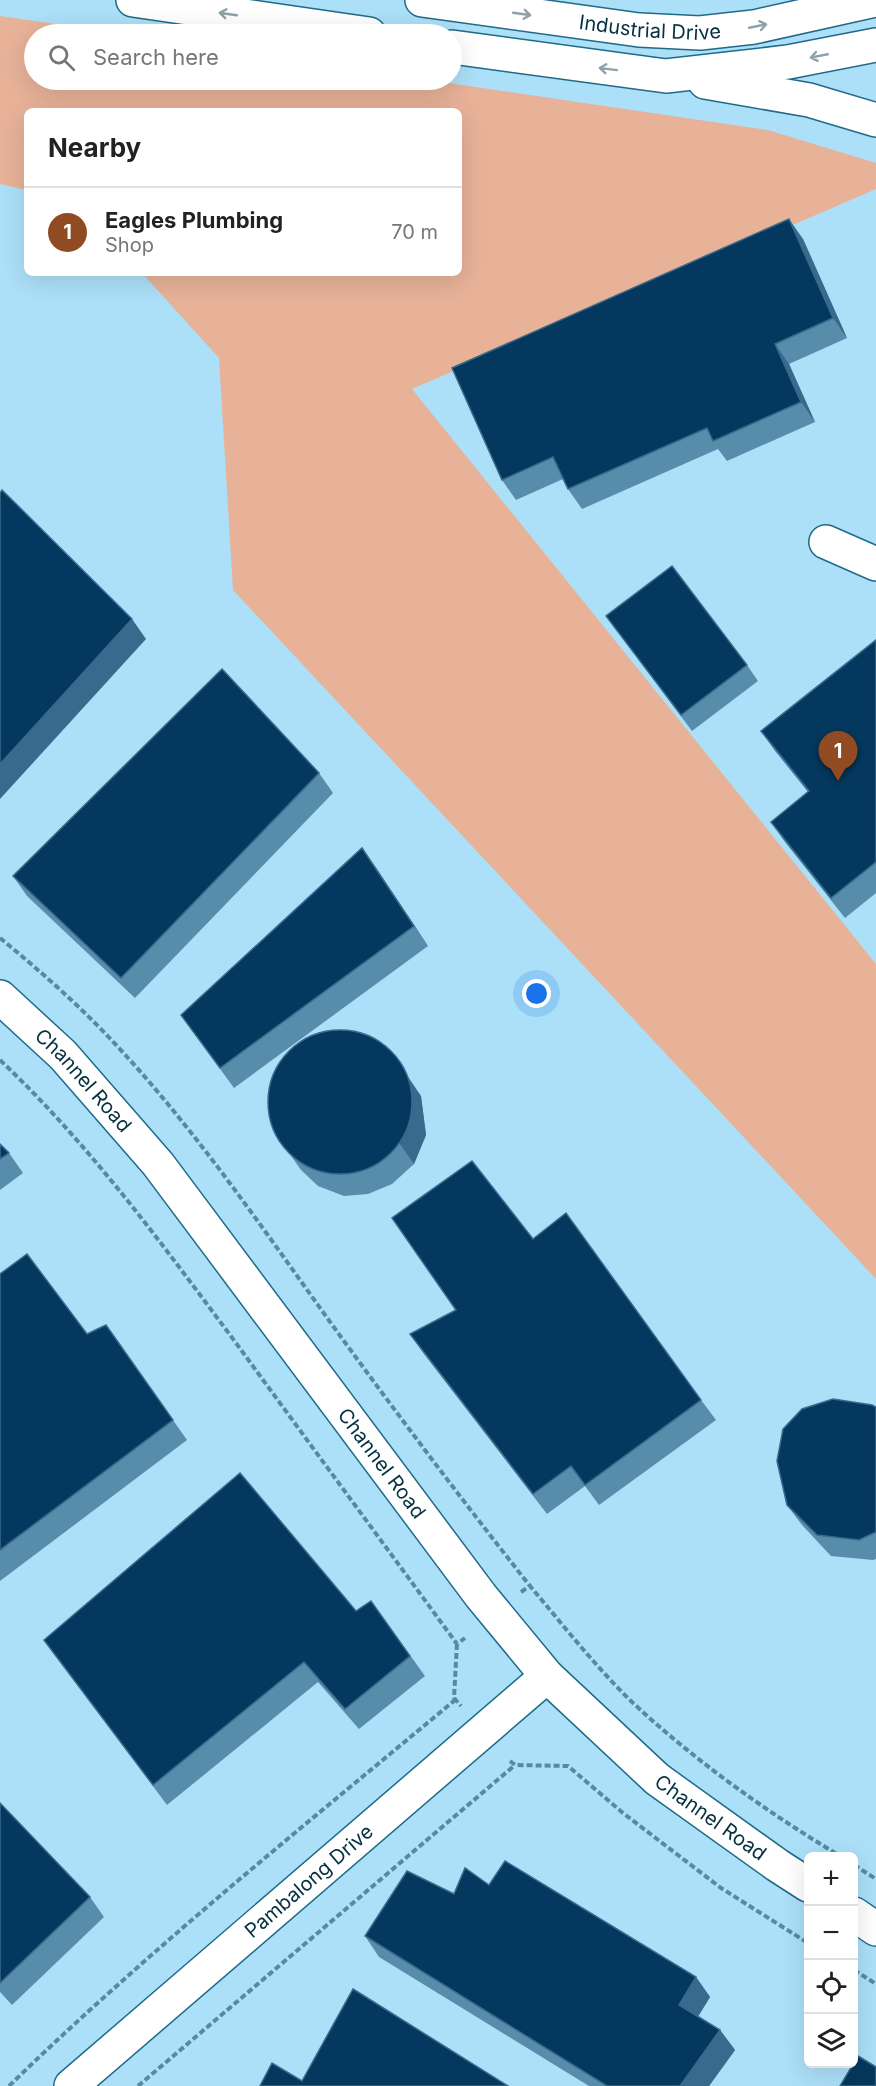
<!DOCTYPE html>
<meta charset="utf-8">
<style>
:root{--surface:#fff;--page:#f6f6f6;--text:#222;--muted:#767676;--line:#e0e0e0;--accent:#914b23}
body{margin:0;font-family:Inter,sans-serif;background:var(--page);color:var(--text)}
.controls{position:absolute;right:18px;bottom:18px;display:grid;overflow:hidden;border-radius:9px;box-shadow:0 6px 24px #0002}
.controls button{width:54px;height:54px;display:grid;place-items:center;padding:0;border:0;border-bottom:2px solid var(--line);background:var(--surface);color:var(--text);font:30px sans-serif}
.you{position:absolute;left:537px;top:994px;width:21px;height:21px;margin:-15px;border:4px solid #fff;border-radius:50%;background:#1a73e8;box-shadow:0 0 0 9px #1a73e833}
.badge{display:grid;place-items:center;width:39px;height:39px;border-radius:50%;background:var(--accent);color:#fff;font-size:20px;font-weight:700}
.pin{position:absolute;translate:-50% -50px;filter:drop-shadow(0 2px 3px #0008)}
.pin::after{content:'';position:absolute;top:32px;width:21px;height:18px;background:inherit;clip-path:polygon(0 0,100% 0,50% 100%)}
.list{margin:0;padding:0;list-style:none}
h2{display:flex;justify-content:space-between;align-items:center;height:78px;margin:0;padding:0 24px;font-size:26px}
h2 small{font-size:20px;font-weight:400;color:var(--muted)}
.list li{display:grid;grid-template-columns:39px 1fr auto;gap:18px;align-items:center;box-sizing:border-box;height:90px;padding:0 24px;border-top:2px solid var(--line)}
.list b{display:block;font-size:22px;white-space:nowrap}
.list p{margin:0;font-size:20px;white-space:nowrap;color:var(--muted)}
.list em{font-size:20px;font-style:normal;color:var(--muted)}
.icon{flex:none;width:33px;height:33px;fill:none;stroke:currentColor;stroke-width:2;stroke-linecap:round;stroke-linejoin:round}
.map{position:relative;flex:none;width:876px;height:2086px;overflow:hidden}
.search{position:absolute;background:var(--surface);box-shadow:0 6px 24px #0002;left:24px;top:24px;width:438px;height:66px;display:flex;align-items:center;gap:15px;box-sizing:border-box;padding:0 21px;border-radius:33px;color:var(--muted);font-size:22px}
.panel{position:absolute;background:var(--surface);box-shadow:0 6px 24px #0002;left:24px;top:108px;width:438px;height:168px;border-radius:9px}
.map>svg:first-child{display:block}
</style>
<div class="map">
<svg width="876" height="2086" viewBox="0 0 876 2086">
<rect width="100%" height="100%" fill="#ace0f8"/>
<polygon fill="#e7b298" points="0,16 125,34 34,34 34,80 428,80 768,130 876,163 876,189 412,389 876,964 876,1279 233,590 219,358 142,273 459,273 459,111 27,111 27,190 0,184"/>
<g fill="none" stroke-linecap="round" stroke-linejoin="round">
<defs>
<g id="minor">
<polyline points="826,542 876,564"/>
<path id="s1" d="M0,997L63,1055L158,1164L481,1596L547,1676L657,1779L777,1865L808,1885"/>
<polyline points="854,1914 876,1929"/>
<path id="s2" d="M71,2086L547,1676"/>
</g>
<g id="highway">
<polyline points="133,0 369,34"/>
<path id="s3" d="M422,0L639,30L700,33L754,27L875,0"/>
<polyline points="452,47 666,76 788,62 876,45"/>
<polyline points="705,82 809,100 876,120"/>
</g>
</defs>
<use href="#minor" stroke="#1e6a87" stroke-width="36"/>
<use href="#highway" stroke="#1e6a87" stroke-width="36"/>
<g stroke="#59899d" stroke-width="4" stroke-dasharray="6 3" stroke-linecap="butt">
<path d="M0,938C33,965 65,993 95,1023C185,1114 258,1222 333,1326C397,1414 462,1500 530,1586"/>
<path d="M0,1060C90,1145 162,1244 236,1343C309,1443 383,1543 457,1644L465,1638"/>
<path d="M521,1592L530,1586C563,1625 595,1666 632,1702C695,1761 767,1812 840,1856"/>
<polyline points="457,1644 454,1698 461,1706"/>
<polyline points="510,1761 515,1765 568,1766 623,1813 721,1888 808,1943"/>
<polyline points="854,1865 876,1879"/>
<polyline points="854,1970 876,1984"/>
<path d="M9,2086C150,1949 304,1826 455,1700"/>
<polyline points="138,2086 515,1765"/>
</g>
<use href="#minor" stroke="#fff" stroke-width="33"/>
<use href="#highway" stroke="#fff" stroke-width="33"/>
</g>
<g fill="#588cab">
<polygon points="803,239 847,338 789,364 815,422 727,461 718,449 582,509 568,489 563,479 516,500 502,480"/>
<polygon points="606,616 747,665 758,681 692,731"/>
<polygon points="876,640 876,893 845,918 785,842 771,822 808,792 775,751 761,731"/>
<polygon points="319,773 333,793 135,998 27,896 13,876"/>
<polygon points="376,868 428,946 234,1088 181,1015"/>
<polygon points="421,1096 426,1135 414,1164 392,1184 368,1194 344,1196 318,1186 301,1170 287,1150"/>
<polygon points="0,1144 9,1153 23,1173 0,1190"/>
<polygon points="533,1239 701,1400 716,1420 599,1505 585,1486 547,1514 424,1354 410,1334 456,1310"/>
<polygon points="0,1274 87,1334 106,1325 187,1440 0,1581"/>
<polygon points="876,1407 876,1559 873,1560 831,1556 802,1525 787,1505"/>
<polygon points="371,1601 425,1676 359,1729 318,1682 167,1805 44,1640 356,1611"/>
<polygon points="0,1803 90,1897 104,1917 12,2005 0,1992"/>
<polygon points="454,1894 696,1977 710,1997 698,2016 720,2030 735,2050 709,2086 589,2086 379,1957 365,1936"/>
</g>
<g fill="#376a8c">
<polygon points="789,219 803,239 847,338 833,318"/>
<polygon points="775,344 789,364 815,422 801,402"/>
<polygon points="132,619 146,639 0,799 0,764"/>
<polygon points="362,848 376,868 428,946 414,926"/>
<polygon points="390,1050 421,1096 426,1135 414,1164 400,1144"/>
<polygon points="696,1977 710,1997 693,2025 679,2005"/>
<polygon points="720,2030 735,2050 709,2086 680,2086"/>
</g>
<g fill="#05385e" stroke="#376a8c" stroke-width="1.5">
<polygon points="789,219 833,318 775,344 801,402 713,441 707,428 568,489 553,457 502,480 452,368"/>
<polygon points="2,490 132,619 0,764 0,493"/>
<polygon points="672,566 747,665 681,715 606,616"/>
<polygon points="876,640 876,862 831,898 771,822 809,791 761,731"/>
<polygon points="222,669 319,773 121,978 13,876"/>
<polygon points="362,848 414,926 220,1068 181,1015"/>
<circle cx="340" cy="1102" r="72"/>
<polygon points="0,1144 9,1153 0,1159"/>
<polygon points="472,1161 533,1239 566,1213 701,1400 585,1485 571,1466 533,1494 410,1334 456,1310 392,1218"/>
<polygon points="27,1254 87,1334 106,1325 173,1420 0,1550 0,1274"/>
<polygon points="833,1399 872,1405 876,1407 876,1532 859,1540 817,1535 787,1505 777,1461 783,1429 802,1409"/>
<polygon points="240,1473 356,1611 371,1601 410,1656 345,1709 304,1662 153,1785 44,1640"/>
<polygon points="0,1803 90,1897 0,1983"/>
<polygon points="505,1861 696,1977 679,2005 720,2030 680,2086 607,2086 365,1936 407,1871 454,1894 465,1868 489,1885"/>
<polygon points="353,1989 508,2086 260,2086 272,2063 302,2081"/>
<polygon points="858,2056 876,2067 876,2086 840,2086"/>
</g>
<defs><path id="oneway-shaft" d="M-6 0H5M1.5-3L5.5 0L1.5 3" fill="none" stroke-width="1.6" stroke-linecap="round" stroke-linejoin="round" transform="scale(1.5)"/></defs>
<g stroke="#8fa2aa">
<use href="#oneway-shaft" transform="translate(228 14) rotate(-172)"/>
<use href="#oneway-shaft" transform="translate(522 14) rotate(8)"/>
<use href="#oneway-shaft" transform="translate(758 26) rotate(-11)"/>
<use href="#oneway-shaft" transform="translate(819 56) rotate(169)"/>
<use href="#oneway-shaft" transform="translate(608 69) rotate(-173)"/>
</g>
<g text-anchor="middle" stroke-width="6" stroke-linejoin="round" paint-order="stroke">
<g font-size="20" fill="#063141" stroke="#ace0f8">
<text dy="7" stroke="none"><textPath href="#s3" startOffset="230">Industrial Drive</textPath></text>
<text dy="7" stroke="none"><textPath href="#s1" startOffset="118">Channel Road</textPath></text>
<text dy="7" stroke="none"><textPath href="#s1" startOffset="604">Channel Road</textPath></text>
<text dy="7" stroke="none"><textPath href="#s1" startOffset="1090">Channel Road</textPath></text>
<text dy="7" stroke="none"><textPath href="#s2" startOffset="314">Pambalong Drive</textPath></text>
</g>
</g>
</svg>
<div class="controls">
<button>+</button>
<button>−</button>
<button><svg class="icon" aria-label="locate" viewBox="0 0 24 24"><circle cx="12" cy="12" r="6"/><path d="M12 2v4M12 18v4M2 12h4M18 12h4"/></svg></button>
<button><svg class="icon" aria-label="layers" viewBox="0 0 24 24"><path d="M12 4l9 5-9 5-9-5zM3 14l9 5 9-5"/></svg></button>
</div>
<div class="you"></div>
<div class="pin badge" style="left:838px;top:781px">1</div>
<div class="search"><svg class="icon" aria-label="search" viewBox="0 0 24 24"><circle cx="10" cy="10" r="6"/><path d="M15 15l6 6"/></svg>Search here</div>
<section class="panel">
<h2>Nearby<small></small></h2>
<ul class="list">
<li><span class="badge">1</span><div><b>Eagles Plumbing</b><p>Shop</p></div><em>70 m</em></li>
</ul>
</section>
</div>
